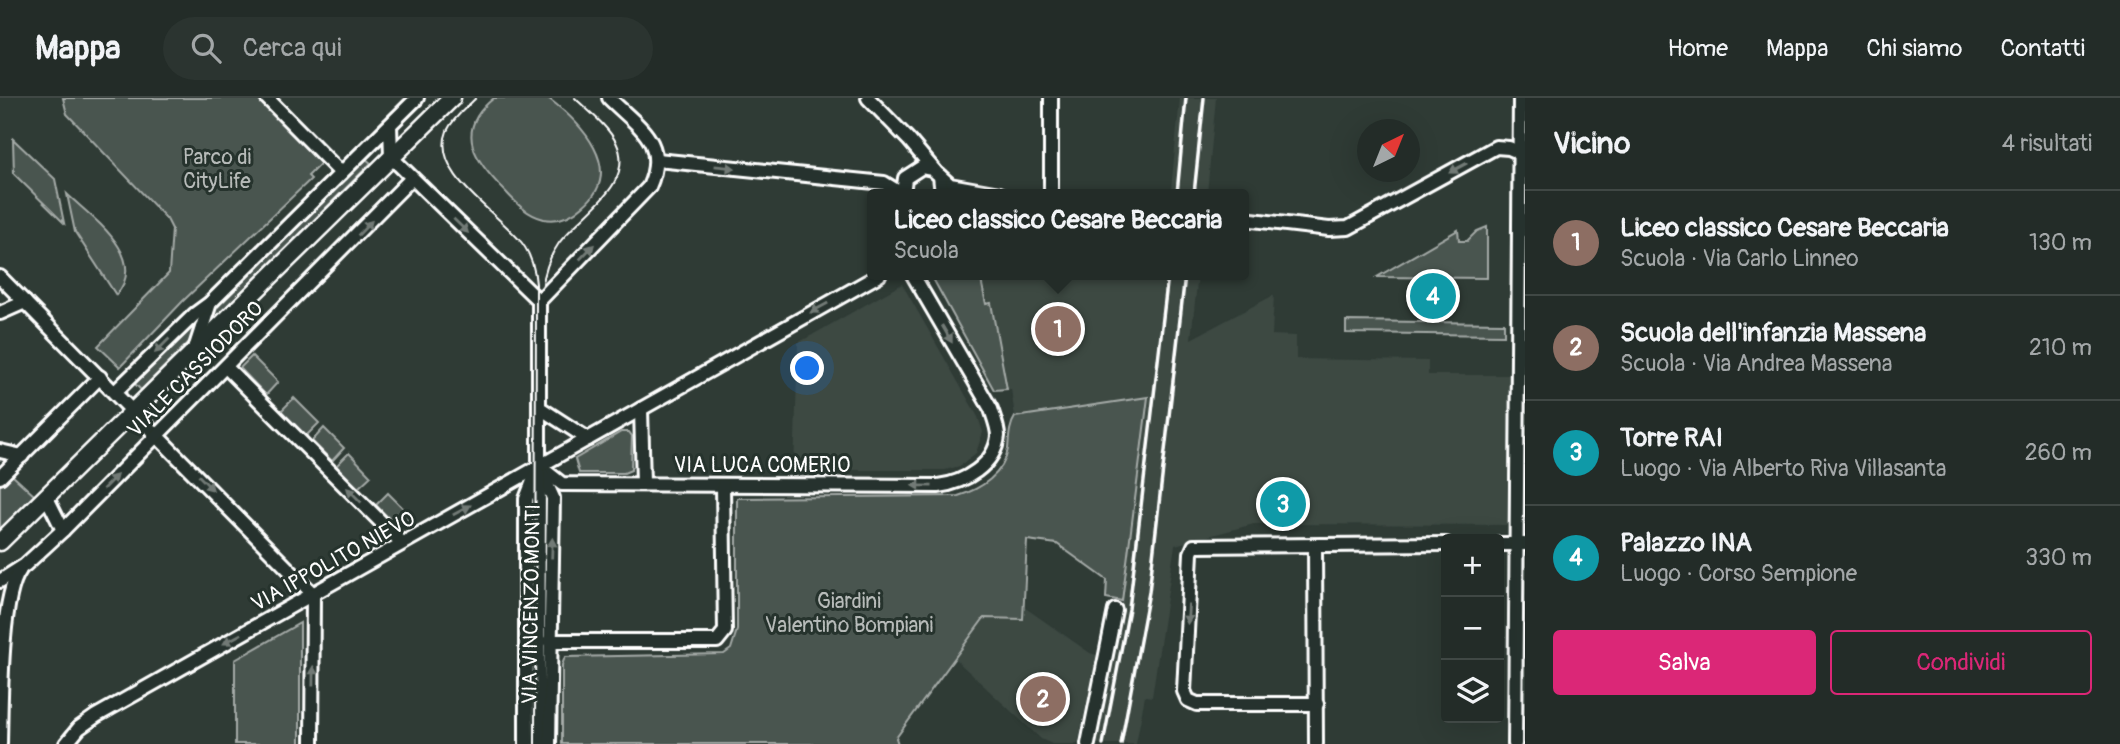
<!DOCTYPE html>
<html lang="it">
<meta charset="utf-8">
<style>
:root{--surface:#232c28;--page:#2b3430;--text:#f1f3f6;--muted:#a3a7a8;--line:#404845;--accent:#db2777}
body{margin:0;font-family:Pangolin,sans-serif;background:var(--page);color:var(--text)}
.controls{position:absolute;right:21px;bottom:21px;display:grid;overflow:hidden;border-radius:7px;box-shadow:0 7px 28px #0002}
.controls button{width:63px;height:63px;display:grid;place-items:center;padding:0;border:0;border-bottom:2px solid var(--line);background:var(--surface);color:var(--text);font:35px sans-serif}
.compass{position:absolute;left:1357px;top:21px;width:63px;height:63px;border-radius:50%;background:var(--surface);box-shadow:0 7px 28px #0002;rotate:43deg}
.you{position:absolute;left:808px;top:271px;width:24px;height:24px;margin:-18px;border:5px solid #fff;border-radius:50%;background:#1a73e8;box-shadow:0 0 0 10px #1a73e833}
.badge{display:grid;place-items:center;width:46px;height:46px;border-radius:50%;background:var(--accent);color:#fff;font-size:23px;font-weight:700}
.pin{position:absolute;translate:-50% -50%;border:4px solid #fff;box-shadow:0 2px 7px #0006}
.popup{position:absolute;left:867px;top:91px;width:382px;height:91px;box-sizing:border-box;display:grid;place-content:center;border-radius:7px;background:var(--surface);filter:drop-shadow(0 2px 5px #0005);font-size:23px;white-space:nowrap;color:var(--muted)}
.popup b{font-size:26px;color:var(--text)}
.popup::after{content:'';position:absolute;left:50%;top:100%;margin-left:-14px;border:14px solid transparent;border-top-color:var(--surface)}
.list{margin:0;padding:0;list-style:none}
h2{display:flex;justify-content:space-between;align-items:center;height:91px;margin:0;padding:0 28px;font-size:30px}
h2 small{font-size:23px;font-weight:400;color:var(--muted)}
.list li{display:grid;grid-template-columns:46px 1fr auto;gap:21px;align-items:center;box-sizing:border-box;height:105px;padding:0 28px;border-top:2px solid var(--line)}
.list b{display:block;font-size:26px;white-space:nowrap}
.list p{margin:0;font-size:23px;white-space:nowrap;color:var(--muted)}
.list em{font-size:23px;font-style:normal;color:var(--muted)}
.actions{display:flex;gap:14px;padding:21px 28px}
.actions a{flex:1;padding:16px 0;border:2px solid var(--accent);border-radius:7px;text-align:center;font-size:24px;color:var(--accent)}
.actions .main{background:var(--accent);color:#fff}
.icon{flex:none;width:38px;height:38px;fill:none;stroke:currentColor;stroke-width:2;stroke-linecap:round;stroke-linejoin:round}
.map{position:relative;flex:none;width:1525px;height:646px;overflow:hidden}
header{display:flex;align-items:center;gap:42px;box-sizing:border-box;height:98px;padding:0 35px;background:var(--surface);border-bottom:2px solid var(--line)}
header strong{font-size:33px}
nav{display:flex;gap:38px;margin-inline-start:auto;font-size:24px}
.search{width:490px;height:63px;background:var(--page);display:flex;align-items:center;gap:18px;box-sizing:border-box;padding:0 24px;border-radius:38px;color:var(--muted);font-size:26px}
main{display:flex}
aside{flex:1;background:var(--surface)}
.map>svg:first-child{display:block}
</style>
<header>
<strong>Mappa</strong>
<div class="search"><svg class="icon" aria-label="search" viewBox="0 0 24 24"><circle cx="10" cy="10" r="6"/><path d="M15 15l6 6"/></svg>Cerca qui</div>
<nav><a>Home</a><a>Mappa</a><a>Chi siamo</a><a>Contatti</a></nav>
</header>
<main>
<div class="map">
<svg width="1525" height="646" viewBox="0 0 1525 646">
<rect width="100%" height="100%" fill="#2f3b35"/>
<filter id="ink" filterUnits="userSpaceOnUse"><feTurbulence type="fractalNoise" baseFrequency=".0143" numOctaves="2"/><feDisplacementMap in="SourceGraphic" scale="14" xChannelSelector="R" yChannelSelector="G"/><feConvolveMatrix kernelMatrix="1 2 1 2 8 2 1 2 1" color-interpolation-filters="sRGB"/></filter>
<g filter="url(#ink)">
<g fill="#3c4842">
<polygon points="1180,0 1216,0 1207,96 1171,91"/>
<polygon points="931,177 1198,177 1191,241 1274,197 1272,237 1296,238 1296,261 1428,263 1428,277 1511,277 1510,427 1254,426 1175,447 1152,599 1145,598 1136,646 1096,646 1122,503 1148,299 1015,319 1011,291 994,292"/>
<polygon points="902,186 978,319 983,334 976,355 960,368 945,372 794,372 798,245"/>
<polygon points="1024,509 1090,555 1097,557 1078,646 1052,646 1041,641 955,561 984,520 1022,521"/>
</g>
<g fill="#4a544f" stroke="#a4aaa7" stroke-width="2">
<polygon points="63,0 276,0 330,56 308,78 311,81 183,203 120,269 98,248 169,175 172,131 167,121 67,16"/>
<path d="M494,0H548C580,24 627,72 583,108C572,118 559,124 544,121C527,117 516,105 505,93C476,64 452,33 494,0Z"/>
<polygon points="13,41 55,81 64,125 14,76"/>
<polygon points="366,61 371,65 208,227 215,211"/>
<path d="M67,96C91,119 150,159 116,197L75,134Z"/>
<polygon points="1487,129 1487,180 1377,179 1458,132 1459,143 1467,143 1477,133"/>
<polygon points="931,177 980,177 986,206 991,205 1007,291 994,292"/>
<polygon points="198,221 192,241 141,292 134,285"/>
<polygon points="1346,223 1504,225 1504,237 1346,235"/>
<polygon points="252,258 278,284 266,297 240,270"/>
<path d="M1148,299L1122,503L1106,500L1107,482L1057,446L1027,442L1023,521L984,520L896,640L898,646H562V567L565,559L724,556L731,551L737,532V400L958,398C981,391 1004,376 1008,351C1009,340 1009,328 1015,319Z"/>
<polygon points="294,300 319,325 306,338 281,313"/>
<polygon points="324,330 344,350 332,363 312,343"/>
<polygon points="621,334 629,334 632,338 631,372 624,375 579,375 575,361"/>
<polygon points="349,355 371,378 358,390 336,368"/>
<polygon points="12,377 35,398 0,432 0,387"/>
<polygon points="388,395 412,419 396,428 376,407"/>
<polygon points="300,525 300,646 235,646 235,562"/>
</g>
<g fill="none" stroke-linecap="round" stroke-linejoin="round">
<defs>
<g id="minor">
<polyline points="267,0 341,75"/>
<polyline points="868,0 909,42 935,73"/>
<polyline points="390,27 391,59 539,203"/>
<polyline points="657,62 884,85 902,96"/>
<polyline points="940,78 950,87 1000,96"/>
<polyline points="903,96 905,80 922,69 932,71 940,78 942,96"/>
<polyline points="1051,96 1051,0"/>
<polyline points="1244,121 1329,131 1348,130 1496,49 1509,50 1525,57"/>
<polyline points="0,179 313,496"/>
<path d="M539,203L649,89C669,44 638,29 609,0"/>
<polyline points="0,215 25,204"/>
<polyline points="195,251 210,205"/>
<polyline points="226,269 402,445"/>
<polyline points="115,294 195,216 210,205 417,0"/>
<polyline points="540,310 588,341"/>
<polyline points="641,311 643,386"/>
<polyline points="0,353 22,358"/>
<path d="M539,368L562,386L938,388C964,385 995,367 998,338C998,330 994,320 991,311L913,177"/>
<polyline points="539,369 553,400 549,646"/>
<polyline points="0,379 100,279"/>
<polyline points="46,398 63,432"/>
<polyline points="1499,446 1525,446"/>
<polyline points="1315,448 1316,646"/>
<polyline points="0,483 25,467 63,432 412,80"/>
<polyline points="549,543 717,543 725,533 723,387"/>
<polyline points="1317,606 1197,606 1188,602 1184,593 1191,455 1194,448 1446,446"/>
<path d="M0,646C1,607 0,499 20,472"/>
<polyline points="66,646 79,630 96,618 879,177"/>
<polyline points="312,646 313,496"/>
<polyline points="526,646 526,401 539,368 539,203"/>
<polyline points="538,646 539,376"/>
<polyline points="1088,646 1115,512"/>
<polyline points="1515,646 1520,0"/>
</g>
<polyline id="major" points="0,444 452,0"/>
</defs>
<use href="#minor" stroke="#fff" stroke-width="18"/>
<use href="#major" stroke="#fff" stroke-width="21"/>
<use href="#minor" stroke="#26332d" stroke-width="12"/>
<use href="#major" stroke="#26332d" stroke-width="16"/>
<g stroke="#fff" stroke-width="2">
<path d="M476,0C466,10 453,20 447,33C430,76 499,115 522,145C531,157 535,171 536,186L535,646"/>
<path d="M542,191C544,175 549,159 559,145C580,116 637,87 616,44C607,27 588,13 575,0"/>
</g>
<g stroke="#fff" stroke-width="3.5">
<polyline points="1177,96 1186,0"/>
<polyline points="1194,96 1204,0"/>
<polyline points="1103,646 1129,511 1168,177"/>
<polyline points="1121,646 1149,494 1185,177"/>
</g>
</g>
<defs><path id="oneway-solid" d="M-6-.8H1V-3.2L6.5 0L1 3.2V.8H-6Z" transform="scale(1.75)"/></defs>
<g fill="#727a76">
<use href="#oneway-solid" transform="translate(725 69) rotate(6)"/>
<use href="#oneway-solid" transform="translate(1458 70) rotate(151)"/>
<use href="#oneway-solid" transform="translate(461 128) rotate(44)"/>
<use href="#oneway-solid" transform="translate(365 130) rotate(-46)"/>
<use href="#oneway-solid" transform="translate(587 154) rotate(-46)"/>
<use href="#oneway-solid" transform="translate(819 210) rotate(151)"/>
<use href="#oneway-solid" transform="translate(947 236) rotate(60)"/>
<use href="#oneway-solid" transform="translate(162 248) rotate(135)"/>
<use href="#oneway-solid" transform="translate(110 384) rotate(-45)"/>
<use href="#oneway-solid" transform="translate(206 385) rotate(45)"/>
<use href="#oneway-solid" transform="translate(922 388) rotate(-179)"/>
<use href="#oneway-solid" transform="translate(354 397) rotate(-135)"/>
<use href="#oneway-solid" transform="translate(462 412) rotate(-29)"/>
<use href="#oneway-solid" transform="translate(552 450) rotate(-88)"/>
<use href="#oneway-solid" transform="translate(1188 516) rotate(93)"/>
<use href="#oneway-solid" transform="translate(232 541) rotate(151)"/>
<use href="#oneway-solid" transform="translate(313 578) rotate(-89)"/>
</g>
</g>
<g text-anchor="middle" stroke-width="6" stroke-linejoin="round" paint-order="stroke">
<g font-size="21" fill="#b7bbb9" stroke="#26332d">
<text x="217" y="66">Parco di<tspan x="217" dy="24">CityLife</tspan></text>
<text x="849" y="510">Giardini<tspan x="849" dy="24">Valentino Bompiani</tspan></text>
</g>
<g font-size="21" fill="#fff" stroke="#26332d">
<text transform="translate(195 271) rotate(-45)" y="7">VIALE CASSIODORO</text>
<text x="762" y="374">VIA LUCA COMERIO</text>
<text transform="translate(333 463) rotate(-29)" y="7">VIA IPPOLITO NIEVO</text>
<text transform="translate(531 506) rotate(-89)" y="7">VIA VINCENZO MONTI</text>
</g>
</g>
</svg>
<div class="controls">
<button>+</button>
<button>−</button>
<button><svg class="icon" aria-label="layers" viewBox="0 0 24 24"><path d="M12 4l9 5-9 5-9-5zM3 14l9 5 9-5"/></svg></button>
</div>
<svg class="compass" viewBox="-18 -18 36 36"><path d="M0-13l5 13h-10z" fill="#e53935"/><path d="M0 13l5-13h-10z" fill="#a3a7a8"/></svg>
<div class="you"></div>
<div class="pin badge" style="left:1058px;top:231px;background:#8d6e63">1</div>
<div class="popup"><b>Liceo classico Cesare Beccaria</b>Scuola</div>
<div class="pin badge" style="left:1043px;top:601px;background:#8d6e63">2</div>
<div class="pin badge" style="left:1283px;top:406px;background:#0f9aa8">3</div>
<div class="pin badge" style="left:1433px;top:198px;background:#0f9aa8">4</div>
</div>
<aside>
<h2>Vicino<small>4 risultati</small></h2>
<ul class="list">
<li><span class="badge" style="background:#8d6e63">1</span><div><b>Liceo classico Cesare Beccaria</b><p>Scuola · Via Carlo Linneo</p></div><em>130 m</em></li>
<li><span class="badge" style="background:#8d6e63">2</span><div><b>Scuola dell'infanzia Massena</b><p>Scuola · Via Andrea Massena</p></div><em>210 m</em></li>
<li><span class="badge" style="background:#0f9aa8">3</span><div><b>Torre RAI</b><p>Luogo · Via Alberto Riva Villasanta</p></div><em>260 m</em></li>
<li><span class="badge" style="background:#0f9aa8">4</span><div><b>Palazzo INA</b><p>Luogo · Corso Sempione</p></div><em>330 m</em></li>
</ul>
<div class="actions"><a class="main">Salva</a><a>Condividi</a></div>
</aside>
</main>
